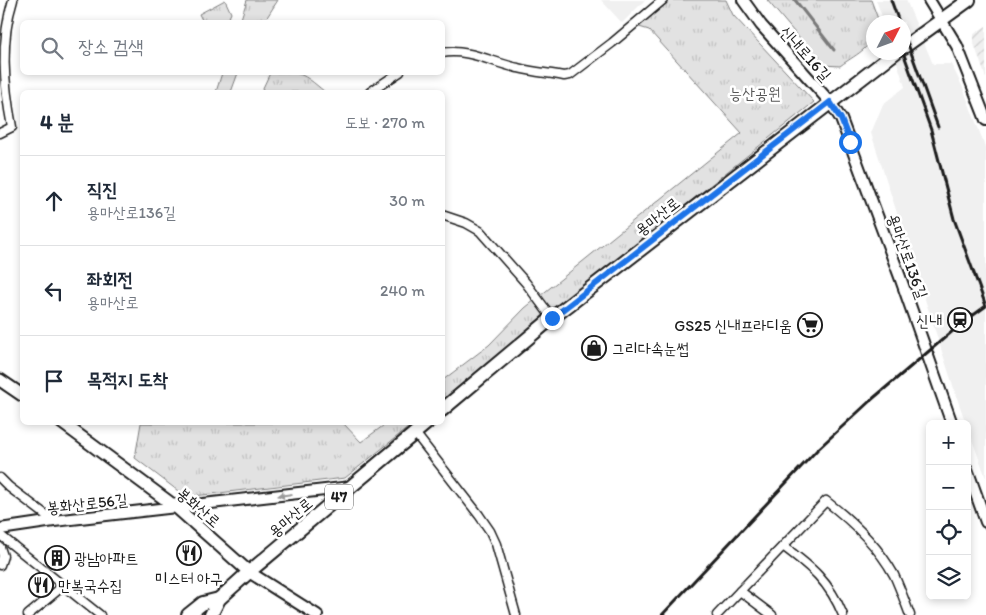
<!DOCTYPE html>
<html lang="ko">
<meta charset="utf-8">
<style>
:root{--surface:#fff;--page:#f6f6f7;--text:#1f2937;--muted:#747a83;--line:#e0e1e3}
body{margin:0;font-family:Itim,"Poor Story",sans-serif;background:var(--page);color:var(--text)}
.controls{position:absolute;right:15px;bottom:15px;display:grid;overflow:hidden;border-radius:8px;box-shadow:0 2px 8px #0003}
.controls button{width:45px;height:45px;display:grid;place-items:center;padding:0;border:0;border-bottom:1px solid var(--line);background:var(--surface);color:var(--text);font:25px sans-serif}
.compass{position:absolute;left:866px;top:15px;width:45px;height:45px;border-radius:50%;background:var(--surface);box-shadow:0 2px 8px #0003;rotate:48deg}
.stop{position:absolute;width:15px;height:15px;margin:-11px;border:4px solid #1a73e8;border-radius:50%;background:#fff}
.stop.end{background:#1a73e8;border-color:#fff;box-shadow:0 1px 5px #0008}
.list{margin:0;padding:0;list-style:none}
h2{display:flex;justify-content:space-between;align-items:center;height:65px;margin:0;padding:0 20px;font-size:21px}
h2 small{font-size:16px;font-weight:400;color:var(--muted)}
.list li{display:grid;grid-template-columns:32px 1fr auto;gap:15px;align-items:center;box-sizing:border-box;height:90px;padding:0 20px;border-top:1px solid var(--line)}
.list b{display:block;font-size:19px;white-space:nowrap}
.list p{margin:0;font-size:16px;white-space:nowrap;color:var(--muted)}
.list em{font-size:16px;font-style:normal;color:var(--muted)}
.icon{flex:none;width:28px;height:28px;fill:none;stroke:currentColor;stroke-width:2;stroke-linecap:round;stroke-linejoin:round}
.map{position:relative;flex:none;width:986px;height:615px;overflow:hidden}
.search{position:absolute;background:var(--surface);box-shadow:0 2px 8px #0003;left:20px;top:20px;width:425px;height:55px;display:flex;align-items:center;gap:12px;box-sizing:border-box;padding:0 18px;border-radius:8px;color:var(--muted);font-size:19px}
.panel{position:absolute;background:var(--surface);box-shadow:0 2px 8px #0003;left:20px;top:90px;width:425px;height:335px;border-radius:8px}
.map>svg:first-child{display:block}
</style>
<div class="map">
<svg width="986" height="615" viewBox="0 0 986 615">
<defs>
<pattern id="industrial-furrows" width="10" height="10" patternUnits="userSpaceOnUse" patternTransform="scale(1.25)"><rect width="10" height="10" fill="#f0f0f0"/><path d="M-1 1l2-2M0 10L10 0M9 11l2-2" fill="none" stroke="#cdcdcd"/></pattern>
<pattern id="grass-tufts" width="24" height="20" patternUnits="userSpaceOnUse" patternTransform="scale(1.25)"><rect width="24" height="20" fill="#e2e2e2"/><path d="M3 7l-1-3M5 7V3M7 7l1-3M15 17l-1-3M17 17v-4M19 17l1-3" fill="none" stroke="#c1c1c1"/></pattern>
</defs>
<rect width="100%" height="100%" fill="#fff"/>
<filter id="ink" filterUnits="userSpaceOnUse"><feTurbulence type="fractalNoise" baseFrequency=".02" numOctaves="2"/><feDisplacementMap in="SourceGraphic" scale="10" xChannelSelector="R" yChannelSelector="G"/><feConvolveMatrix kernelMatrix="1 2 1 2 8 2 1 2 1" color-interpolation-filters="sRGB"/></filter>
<g filter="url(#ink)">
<g fill="#f0f0f0">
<polygon points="601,0 645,0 622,23"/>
<polygon points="876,0 906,0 933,64 951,64 963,88 986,149 986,478 959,404 871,133 883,104 905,87 894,53 904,52 904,22 884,22"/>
</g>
<polygon fill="url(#industrial-furrows)" points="986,26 986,78 974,44 974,34"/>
<g fill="url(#grass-tufts)" stroke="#7f7f7f">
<polygon points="225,0 231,13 227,22 203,22 199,14"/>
<polygon points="247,0 278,0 264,22 240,22"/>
<polygon points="663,0 726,0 733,15 814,102 443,400 443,380 489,345 525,308 742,133 649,30 633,25"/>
<path d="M767,0H871L878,19L876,22H874C874,49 859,52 840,66L822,65Z"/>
<polygon points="222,73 238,73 231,92 216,92"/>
<path d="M270,73C302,72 301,72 325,92H265L262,90Z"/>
<polygon points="141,423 343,423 361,442 387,423 414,423 345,478 186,497 135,458"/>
</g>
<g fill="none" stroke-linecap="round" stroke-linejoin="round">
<polyline stroke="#7a7a7a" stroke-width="3" points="795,0 834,50"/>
<defs>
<g id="minor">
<path d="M442,53C468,48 493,63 518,68C533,72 548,73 564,76L570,75L612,43L663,0"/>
<polyline points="370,92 400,72"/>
<path d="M0,133L12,127C4,85 0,41 13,0"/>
<polyline points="442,215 466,223 480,231 526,283 552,318"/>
<polyline points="415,433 479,515 490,531 496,544 516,615"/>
<polyline points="0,478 9,487 54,521"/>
<polyline points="0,535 100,615"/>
<path d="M783,546C811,567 829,581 843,615"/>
<polyline points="0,547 3,556 0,565"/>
<polyline points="740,591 772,615"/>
<polyline points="28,615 63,586"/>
<path d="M717,615L826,501C852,521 878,546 894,575C900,588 905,602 910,615"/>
</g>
<g id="tertiary">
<polyline points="743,0 761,25 830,102 841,119 900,277 952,424"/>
<polyline points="929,0 957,46 986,120"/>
<polyline points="967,469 986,522"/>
<polyline points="0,529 54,521 351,487"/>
<polyline points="249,572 317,615"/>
</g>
<g id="secondary">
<polyline points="0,380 22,395"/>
<polyline points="61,422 177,508 249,572"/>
</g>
<g id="primary">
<polyline points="904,47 969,0"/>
<polyline points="442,410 552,318 896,52"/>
<polyline points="188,615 203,603 219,599"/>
<polyline points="211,615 219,599 249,572 428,422"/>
</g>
</defs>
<use href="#minor" stroke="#1c1c1c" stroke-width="11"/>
<use href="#tertiary" stroke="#1c1c1c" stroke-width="14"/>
<use href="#secondary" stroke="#1c1c1c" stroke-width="15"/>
<use href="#primary" stroke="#1c1c1c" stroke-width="16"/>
<use href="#minor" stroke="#fff" stroke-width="8"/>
<use href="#tertiary" stroke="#fff" stroke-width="10"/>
<use href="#secondary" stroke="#fff" stroke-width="11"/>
<use href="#primary" stroke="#fff" stroke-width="12"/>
<g stroke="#1c1c1c" stroke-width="3">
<polyline points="891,0 899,22"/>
<polyline points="904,33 938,127"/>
<polyline points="662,615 817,450 870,401 961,324 986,306 954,219 931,130 903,52"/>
</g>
</g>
<defs><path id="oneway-solid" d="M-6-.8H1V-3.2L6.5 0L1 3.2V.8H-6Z" transform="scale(1.25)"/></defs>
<use fill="#999" href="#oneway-solid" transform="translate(285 495) rotate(173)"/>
</g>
<g fill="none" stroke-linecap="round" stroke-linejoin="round" filter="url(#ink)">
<polyline stroke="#1a73e8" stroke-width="6" points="552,318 830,102 841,119 850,142"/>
</g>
<defs>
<symbol id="station-ring" viewBox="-11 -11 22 22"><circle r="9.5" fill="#fff" stroke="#1c1c1c" stroke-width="1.5"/><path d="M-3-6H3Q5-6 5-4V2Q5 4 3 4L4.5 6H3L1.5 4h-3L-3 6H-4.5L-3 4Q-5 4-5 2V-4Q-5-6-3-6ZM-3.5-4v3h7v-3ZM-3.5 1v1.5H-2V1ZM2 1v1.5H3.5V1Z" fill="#1c1c1c"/></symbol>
<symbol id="supermarket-ring" viewBox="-11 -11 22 22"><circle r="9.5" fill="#fff" stroke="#1c1c1c" stroke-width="1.5"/><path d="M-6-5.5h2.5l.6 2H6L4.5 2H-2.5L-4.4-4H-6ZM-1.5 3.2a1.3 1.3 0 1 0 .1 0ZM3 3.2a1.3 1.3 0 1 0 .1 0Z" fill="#1c1c1c"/></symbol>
<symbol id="shop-ring" viewBox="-11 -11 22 22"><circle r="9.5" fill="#fff" stroke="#1c1c1c" stroke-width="1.5"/><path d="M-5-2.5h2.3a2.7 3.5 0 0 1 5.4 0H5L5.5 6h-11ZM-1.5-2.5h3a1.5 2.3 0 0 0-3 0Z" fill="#1c1c1c"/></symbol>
<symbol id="restaurant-ring" viewBox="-11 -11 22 22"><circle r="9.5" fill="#fff" stroke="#1c1c1c" stroke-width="1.5"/><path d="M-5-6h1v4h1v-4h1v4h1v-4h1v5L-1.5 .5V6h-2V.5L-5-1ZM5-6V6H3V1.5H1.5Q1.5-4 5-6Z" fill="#1c1c1c"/></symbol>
<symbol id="building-ring" viewBox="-11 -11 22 22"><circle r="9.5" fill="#fff" stroke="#1c1c1c" stroke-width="1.5"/><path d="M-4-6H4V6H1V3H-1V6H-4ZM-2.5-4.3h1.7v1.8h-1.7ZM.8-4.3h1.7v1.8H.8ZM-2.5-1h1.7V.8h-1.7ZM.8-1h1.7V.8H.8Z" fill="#1c1c1c"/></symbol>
</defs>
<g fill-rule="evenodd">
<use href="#station-ring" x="946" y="306" width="28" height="28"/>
<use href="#supermarket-ring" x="796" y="311" width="28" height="28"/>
<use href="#shop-ring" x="580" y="334" width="28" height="28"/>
<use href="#restaurant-ring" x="175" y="539" width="28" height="28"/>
<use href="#building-ring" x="43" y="544" width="28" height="28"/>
<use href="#restaurant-ring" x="27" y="571" width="28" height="28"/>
</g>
<g text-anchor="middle" stroke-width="5" stroke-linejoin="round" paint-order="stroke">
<rect fill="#fff" stroke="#606060" stroke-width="1" x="325" y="484.5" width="28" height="25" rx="4"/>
<g font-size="15" font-weight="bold" fill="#1c1c1c">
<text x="339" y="502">47</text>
</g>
<g font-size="16" fill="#1c1c1c" stroke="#fff">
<text transform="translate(806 53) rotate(48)" y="6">신내로16길</text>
<text transform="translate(657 216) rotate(-38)" y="6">용마산로</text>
<text transform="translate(908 256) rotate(70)" y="6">용마산로136길</text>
<text transform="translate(87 503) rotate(-6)" y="6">봉화산로56길</text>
<text transform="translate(199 507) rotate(41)" y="6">봉화산로</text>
<text transform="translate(290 517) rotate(-40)" y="6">용마산로</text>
</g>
<g font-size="16" fill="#575757" stroke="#fff">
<text x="755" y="99">능산공원</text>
</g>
<g font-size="16" fill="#1c1c1c" stroke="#fff" text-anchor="start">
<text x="942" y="326" text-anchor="end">신내</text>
<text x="792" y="331" text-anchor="end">GS25 신내프라디움</text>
<text x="612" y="354">그리다속눈썹</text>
<text x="74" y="564">광남아파트</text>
<text x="189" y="584" text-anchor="middle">미스터 아구</text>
<text x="58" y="591">만복국수집</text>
</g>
</g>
</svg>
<div class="controls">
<button>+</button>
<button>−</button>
<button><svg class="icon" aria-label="locate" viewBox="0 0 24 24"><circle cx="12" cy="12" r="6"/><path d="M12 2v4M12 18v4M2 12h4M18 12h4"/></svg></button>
<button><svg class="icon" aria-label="layers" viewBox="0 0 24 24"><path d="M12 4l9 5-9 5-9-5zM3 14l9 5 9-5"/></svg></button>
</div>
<svg class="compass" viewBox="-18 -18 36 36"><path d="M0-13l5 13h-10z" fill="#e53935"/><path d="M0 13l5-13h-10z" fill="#747a83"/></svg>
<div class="stop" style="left:850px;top:142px"></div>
<div class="stop end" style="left:552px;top:318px"></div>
<div class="search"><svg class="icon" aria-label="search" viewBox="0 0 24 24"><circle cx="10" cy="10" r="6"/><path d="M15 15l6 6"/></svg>장소 검색</div>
<section class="panel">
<h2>4 분<small>도보 · 270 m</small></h2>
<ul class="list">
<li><svg class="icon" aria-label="ahead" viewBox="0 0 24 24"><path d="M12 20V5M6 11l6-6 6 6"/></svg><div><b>직진</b><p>용마산로136길</p></div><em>30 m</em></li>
<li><svg class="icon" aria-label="left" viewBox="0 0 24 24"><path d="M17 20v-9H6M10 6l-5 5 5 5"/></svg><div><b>좌회전</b><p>용마산로</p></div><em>240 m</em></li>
<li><svg class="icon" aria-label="arrive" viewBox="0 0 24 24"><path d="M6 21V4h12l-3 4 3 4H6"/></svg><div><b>목적지 도착</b></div></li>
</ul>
</section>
</div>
